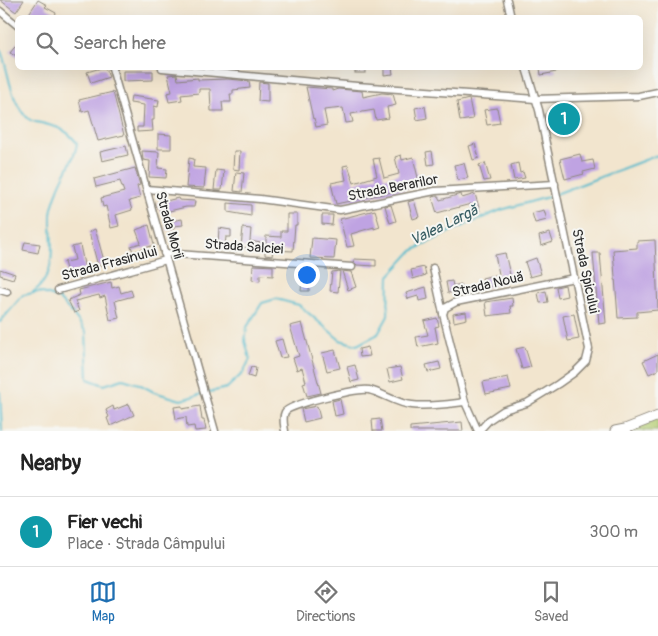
<!DOCTYPE html>
<meta charset="utf-8">
<style>
:root{--surface:#fff;--page:#f6f6f6;--text:#222;--muted:#767676;--line:#e0e0e0;--accent:#1f6fb2}
body{margin:0;font-family:Pangolin,sans-serif;background:var(--page);color:var(--text)}
.you{position:absolute;left:306px;top:274px;width:18px;height:18px;margin:-12px;border:4px solid #fff;border-radius:50%;background:#1a73e8;box-shadow:0 0 0 8px #1a73e833}
.badge{display:grid;place-items:center;width:32px;height:32px;border-radius:50%;background:var(--accent);color:#fff;font-size:16px;font-weight:700}
.pin{position:absolute;translate:-50% -50%;border:2px solid #fff;box-shadow:0 1px 5px #0006}
.list{margin:0;padding:0;list-style:none}
h2{display:flex;justify-content:space-between;align-items:center;height:65px;margin:0;padding:0 20px;font-size:21px}
h2 small{font-size:16px;font-weight:400;color:var(--muted)}
.list li{display:grid;grid-template-columns:32px 1fr auto;gap:15px;align-items:center;box-sizing:border-box;height:70px;padding:0 20px;border-top:1px solid var(--line)}
.list b{display:block;font-size:19px;white-space:nowrap}
.list p{margin:0;font-size:16px;white-space:nowrap;color:var(--muted)}
.list em{font-size:16px;font-style:normal;color:var(--muted)}
.icon{flex:none;width:28px;height:28px;fill:none;stroke:currentColor;stroke-width:2;stroke-linecap:round;stroke-linejoin:round}
.map{position:relative;flex:none;width:658px;height:431px;overflow:hidden}
.search{position:absolute;background:var(--surface);box-shadow:0 5px 20px #0002;left:15px;right:15px;top:15px;height:55px;display:flex;align-items:center;gap:12px;box-sizing:border-box;padding:0 18px;border-radius:8px;color:var(--muted);font-size:19px}
.sheet{height:135px;background:var(--surface)}
nav{display:flex;justify-content:space-around;align-items:center;box-sizing:border-box;height:70px;border-top:1px solid var(--line);background:var(--surface);font-size:14px;color:var(--muted)}
nav a{display:grid;justify-items:center;gap:2px}
nav .on{color:var(--accent)}
.map>svg:first-child{display:block}
</style>
<div class="map">
<svg width="658" height="431" viewBox="0 0 658 431">
<rect width="100%" height="100%" fill="#f6f6f2"/>
<filter id="ink" filterUnits="userSpaceOnUse"><feTurbulence type="fractalNoise" baseFrequency=".02" numOctaves="2"/><feDisplacementMap in="SourceGraphic" scale="10" xChannelSelector="R" yChannelSelector="G"/><feConvolveMatrix kernelMatrix="1 2 1 2 8 2 1 2 1" color-interpolation-filters="sRGB"/></filter>
<filter id="wash" filterUnits="userSpaceOnUse"><feTurbulence type="fractalNoise" baseFrequency=".0096" numOctaves="4" result="noise"/><feDisplacementMap in="SourceGraphic" scale="20" xChannelSelector="R" yChannelSelector="G"/><feGaussianBlur stdDeviation="1.12" result="paint"/><feColorMatrix in="noise" values="0 0 0 0 0 0 0 0 0 0 0 0 0 0 0 0 0 1.4 0 .05"/><feComposite in="paint" operator="in"/></filter>
<g filter="url(#wash)">
<rect width="100%" height="100%" fill="#f2e5ce"/>
<polygon fill="#b3cc71" stroke="#6f7c4e" points="658,411 658,431 621,431"/>
<g fill="none" stroke-linecap="round" stroke-linejoin="round">
<g stroke="#4fbacc" stroke-width="2">
<path d="M0,49C10,71 9,104 30,120C33,122 38,122 41,123C58,127 66,129 77,143C76,159 62,175 57,192C55,199 51,208 51,215C50,243 60,273 32,293"/>
<polyline points="0,322 23,295 39,292 58,298 73,314 86,332 88,379 104,385 123,379 139,384 154,392 181,400 202,394"/>
<polyline points="0,392 2,431"/>
<polyline points="206,393 227,388 243,373 250,359 245,341 247,327 262,303 276,299 299,305 340,340 357,345 378,334 388,316 389,276 412,251 451,231 501,210 548,197 658,155"/>
</g>
</g>
<g id="blocks">
<g fill="#bfa3e2">
<polygon points="0,0 24,0 16,12"/>
<polygon points="38,0 47,5 45,7 56,13 54,18 26,18"/>
<polygon points="18,42 18,57 10,52"/>
<polygon points="101,68 105,68 109,77 91,83 87,72"/>
<rect x="355" y="68" width="10" height="5"/>
<polygon points="384,68 392,68 393,74 384,75"/>
<polygon points="540,68 555,68 556,72 541,75"/>
<polygon points="123,71 153,71 153,80 123,81"/>
<polygon points="177,74 178,80 198,78 198,80 228,79 249,81 250,88 233,90 233,94 230,94 231,102 222,102 223,111 211,111 210,89 199,89 199,93 181,95 182,100 169,102 167,93 172,92 168,75"/>
<polygon points="259,82 268,83 268,102 258,101"/>
<polygon points="306,87 332,89 332,91 338,89 362,91 363,97 382,93 393,94 396,105 387,107 389,118 376,120 374,110 351,114 353,122 346,123 343,108 324,110 327,125 316,127 314,118 313,119"/>
<polygon points="113,92 124,135 98,141 89,110 82,112 79,100"/>
<polygon points="131,96 159,100 158,107 154,106 154,120 152,120 153,131 137,132 137,127 143,127 144,105 130,103"/>
<polygon points="469,99 473,119 460,121 457,102"/>
<polygon points="425,106 427,118 417,120 415,108"/>
<polygon points="568,106 572,129 560,132 556,108"/>
<polygon points="497,108 500,123 487,125 484,110"/>
<polygon points="158,134 171,135 171,149 158,149"/>
<polygon points="475,144 479,158 473,160 469,146"/>
<polygon points="126,146 128,155 102,161 100,152"/>
<polygon points="142,151 159,152 158,168 167,169 166,178 149,177 150,161 143,160"/>
<polygon points="234,151 240,151 239,170 233,169"/>
<polygon points="432,151 434,164 428,165 426,152"/>
<polygon points="580,154 582,162 593,160 595,169 583,172 584,174 565,179 560,159"/>
<polygon points="401,155 402,160 413,157 420,186 336,204 331,183 346,180 343,166 348,165 354,183 377,176 373,159 379,158 384,178 399,174 395,157"/>
<polygon points="189,158 194,159 193,167 206,168 204,188 186,187"/>
<polygon points="464,163 468,178 458,180 454,165"/>
<polygon points="485,163 490,180 484,181 479,165"/>
<polygon points="518,163 520,173 523,172 525,178 514,180 511,165"/>
<polygon points="135,168 140,185 137,186 140,198 129,201 132,210 116,215 119,226 111,228 106,206 103,207 101,198 124,192 120,181 96,187 94,179"/>
<polygon points="216,170 224,171 222,190 214,190"/>
<polygon points="236,172 244,173 242,192 234,191"/>
<polygon points="461,194 462,198 475,194 480,211 474,213 471,204 437,213 432,197 438,196 440,200"/>
<polygon points="178,198 179,200 195,201 194,207 186,207 161,213 158,203"/>
<polygon points="414,200 419,217 413,219 408,202"/>
<polygon points="228,203 251,205 251,216 228,212"/>
<polygon points="391,205 396,221 390,223 385,206"/>
<polygon points="375,210 380,227 374,229 374,227 351,234 354,246 347,247 340,219"/>
<polygon points="544,210 547,220 535,223 532,213"/>
<polygon points="287,214 297,214 297,225 295,225 293,251 273,250 272,256 265,255 265,251 241,247 243,228 251,229 250,241 266,244 266,236 281,237 281,231 287,231"/>
<polygon points="322,215 333,215 332,225 322,224"/>
<polygon points="182,219 183,225 174,226 174,229 167,230 166,222"/>
<polygon points="149,225 154,245 133,252 131,246 141,243 136,230"/>
<polygon points="219,228 231,230 231,237 226,237 225,245 218,244"/>
<polygon points="95,229 105,264 98,266 89,232"/>
<polygon points="550,233 553,242 541,246 539,236"/>
<polygon points="312,238 336,240 334,259 310,258"/>
<polygon points="655,240 658,310 637,312 637,317 618,318 613,250 637,248 637,241"/>
<polygon points="25,242 40,244 38,253 23,250"/>
<polygon points="80,245 85,269 67,273 64,262 75,260 72,247"/>
<polygon points="505,253 511,279 495,282 496,285 484,288 482,278 499,274 495,255"/>
<polygon points="593,253 600,253 606,323 599,324"/>
<polygon points="536,258 541,274 530,277 525,262"/>
<polygon points="354,259 376,260 376,266 357,265 354,262"/>
<polygon points="253,265 273,266 273,276 260,275 260,281 252,280"/>
<polygon points="424,267 426,275 413,279 411,270"/>
<polygon points="0,269 15,274 13,279 0,275"/>
<polygon points="303,271 310,272 309,291 301,291"/>
<polygon points="340,271 338,292 330,291 332,272"/>
<polygon points="342,271 351,272 356,287 348,290"/>
<polygon points="452,281 453,286 461,284 463,291 448,293 446,282"/>
<polygon points="111,282 112,288 119,286 121,293 131,290 133,296 115,301 119,318 110,320 105,296 100,298 99,295 75,301 79,311 74,313 68,300 80,295 79,290"/>
<polygon points="565,285 567,296 558,298 556,287"/>
<polygon points="426,287 428,299 419,301 418,296 408,299 406,293"/>
<polygon points="546,291 548,302 540,303 538,293"/>
<polygon points="512,298 513,306 510,306 511,313 487,316 485,302"/>
<polygon points="466,312 467,319 454,322 453,314"/>
<polygon points="574,314 579,339 568,341 563,316"/>
<polygon points="437,318 439,326 435,327 438,343 418,347 416,337 428,335 424,321"/>
<polygon points="302,323 321,393 307,396 303,383 306,382 302,368 297,370 293,358 299,356 290,326"/>
<polygon points="282,339 287,357 280,358 275,341"/>
<polygon points="368,347 370,356 360,357 359,349"/>
<polygon points="525,347 531,367 522,369 516,349"/>
<polygon points="335,350 340,368 327,371 322,353"/>
<polygon points="658,354 658,370 649,374 643,361"/>
<polygon points="439,362 441,369 428,372 426,365"/>
<polygon points="355,365 359,380 351,382 347,367"/>
<polygon points="251,367 256,368 254,378 248,376"/>
<polygon points="400,367 403,379 390,382 387,369"/>
<polygon points="508,377 511,389 486,394 483,382"/>
<polygon points="340,399 343,414 335,416 332,401"/>
<polygon points="129,404 134,415 110,426 107,418 109,417 106,410 113,406 114,410"/>
<polygon points="182,406 182,409 200,406 202,420 204,420 206,430 195,431 194,426 187,427 186,417 176,419 174,407"/>
<polygon points="317,406 320,418 304,422 301,409"/>
<polygon points="380,419 382,431 373,431 372,420"/>
<polygon points="462,422 463,431 410,431 410,427"/>
</g>
</g>
</g>
<g filter="url(#ink)">
<use href="#blocks" fill-opacity="0" stroke="#8e887c" stroke-width="1"/>
<g fill="none" stroke-linecap="round" stroke-linejoin="round">
<defs>
<g id="street">
<polyline points="507,0 511,18"/>
<polyline points="0,11 18,26"/>
<polyline points="112,68 215,431"/>
<polyline points="162,68 357,86 535,99 639,96 658,92"/>
<polyline points="147,189 260,199 340,210 435,191 555,184"/>
<polyline points="164,253 352,267"/>
<polyline points="433,268 443,313"/>
<polyline points="0,290 7,292"/>
<polyline points="58,290 166,260"/>
<path d="M285,431C284,425 282,418 285,412C289,404 358,388 369,390C383,393 397,404 412,405C429,407 448,404 465,402"/>
<polyline points="478,431 465,402 443,314 445,308 456,302 574,278"/>
<polyline points="479,431 489,420 504,410 527,403 558,384 575,372 586,361 589,349 539,110 526,68"/>
</g>
<polyline id="secondary" points="615,431 625,429 658,416"/>
</defs>
<use href="#street" stroke="#8e887c" stroke-width="9"/>
<use href="#secondary" stroke="#8e887c" stroke-width="11"/>
<use href="#street" stroke="#fff" stroke-width="6"/>
<use href="#secondary" stroke="#fff" stroke-width="9"/>
</g>
</g>
<g text-anchor="middle" stroke-width="4" stroke-linejoin="round" paint-order="stroke">
<g font-size="14" fill="#2b2b2b" stroke="#f6f6f2">
<text transform="translate(393 187) rotate(-11)" y="5">Strada Berarilor</text>
<text transform="translate(170 225) rotate(74)" y="5">Strada Morii</text>
<text transform="translate(244 246) rotate(4)" y="5">Strada Salciei</text>
<text transform="translate(109 263) rotate(-15)" y="5">Strada Frasinului</text>
<text transform="translate(586 271) rotate(78)" y="5">Strada Spicului</text>
<text transform="translate(488 284) rotate(-13)" y="5">Strada Nouă</text>
</g>
<g font-size="15" font-style="italic" fill="#385d63" stroke="#f6f6f2">
<text transform="translate(444 225) rotate(-26)" y="5">Valea Largă</text>
</g>
</g>
</svg>
<div class="you"></div>
<div class="pin badge" style="left:564px;top:119px;background:#0f9aa8">1</div>
<div class="search"><svg class="icon" aria-label="search" viewBox="0 0 24 24"><circle cx="10" cy="10" r="6"/><path d="M15 15l6 6"/></svg>Search here</div>
</div>
<section class="sheet">
<h2>Nearby<small></small></h2>
<ul class="list">
<li><span class="badge" style="background:#0f9aa8">1</span><div><b>Fier vechi</b><p>Place · Strada Câmpului</p></div><em>300 m</em></li>
</ul>
</section>
<nav>
<a class="on"><svg class="icon" aria-label="map" viewBox="0 0 24 24"><path d="M3 6l6-2 6 2 6-2v14l-6 2-6-2-6 2zM9 4v14M15 6v14"/></svg>Map</a>
<a><svg class="icon" aria-label="directions" viewBox="0 0 24 24"><path d="M12 3l9 9-9 9-9-9zM9 14v-3h6M13 9l2 2-2 2"/></svg>Directions</a>
<a><svg class="icon" aria-label="saved" viewBox="0 0 24 24"><path d="M7 4h10v16l-5-4-5 4z"/></svg>Saved</a>
</nav>
